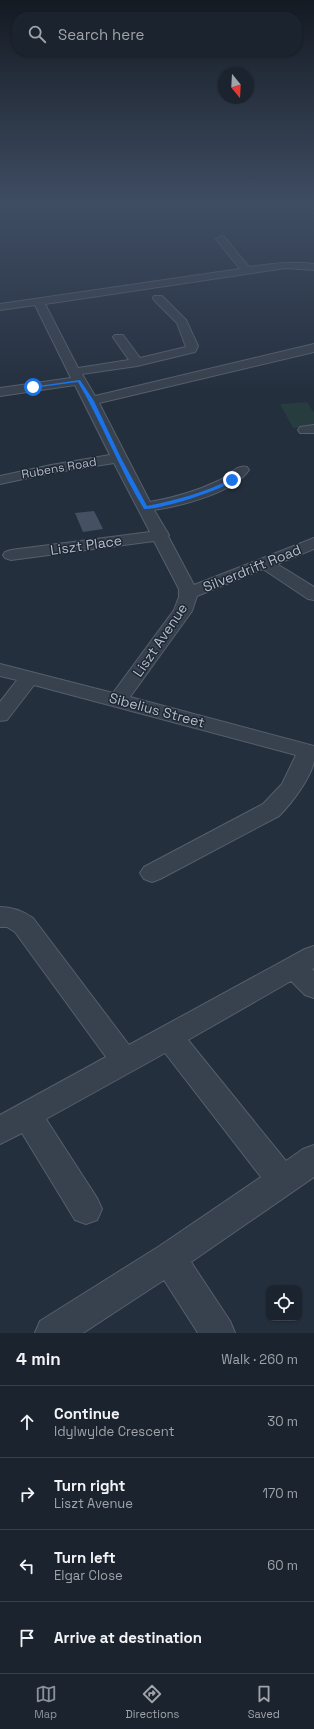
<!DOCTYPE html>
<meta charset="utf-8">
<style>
:root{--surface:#1b232e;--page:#242b36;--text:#f1f3f6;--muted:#a0a4aa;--line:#39404a;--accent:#8c9099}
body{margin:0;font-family:"Space Grotesk",sans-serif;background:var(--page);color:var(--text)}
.controls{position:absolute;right:12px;bottom:12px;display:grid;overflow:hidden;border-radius:8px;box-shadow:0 1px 3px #0004}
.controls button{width:36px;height:36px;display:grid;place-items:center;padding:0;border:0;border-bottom:1px solid var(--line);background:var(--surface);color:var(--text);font:20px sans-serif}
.compass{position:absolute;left:218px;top:68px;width:36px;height:36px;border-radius:50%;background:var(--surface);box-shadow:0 1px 3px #0004;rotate:162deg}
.stop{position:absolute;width:12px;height:12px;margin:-9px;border:3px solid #1a73e8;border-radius:50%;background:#fff}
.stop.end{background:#1a73e8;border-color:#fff;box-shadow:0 1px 4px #0008}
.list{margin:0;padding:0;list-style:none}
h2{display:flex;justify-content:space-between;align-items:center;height:52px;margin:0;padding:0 16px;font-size:17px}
h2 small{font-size:13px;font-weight:400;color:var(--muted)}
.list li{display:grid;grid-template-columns:26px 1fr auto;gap:12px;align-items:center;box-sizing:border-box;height:72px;padding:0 16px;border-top:1px solid var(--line)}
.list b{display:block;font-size:15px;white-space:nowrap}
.list p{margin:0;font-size:13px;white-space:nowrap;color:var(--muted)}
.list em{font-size:13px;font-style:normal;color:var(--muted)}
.icon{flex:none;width:22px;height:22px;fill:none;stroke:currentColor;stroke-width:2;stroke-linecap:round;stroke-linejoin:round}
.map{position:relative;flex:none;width:314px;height:1333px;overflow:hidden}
.search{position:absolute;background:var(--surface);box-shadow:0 1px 3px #0004;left:12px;right:12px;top:12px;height:44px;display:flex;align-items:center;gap:10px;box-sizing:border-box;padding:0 14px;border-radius:16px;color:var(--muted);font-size:15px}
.sheet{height:340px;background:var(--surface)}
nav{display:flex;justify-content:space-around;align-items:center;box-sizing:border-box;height:56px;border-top:1px solid var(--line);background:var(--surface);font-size:11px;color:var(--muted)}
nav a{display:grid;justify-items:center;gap:2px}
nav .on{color:var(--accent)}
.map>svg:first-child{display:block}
</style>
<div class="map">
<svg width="314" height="1333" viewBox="0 0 314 1333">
<rect width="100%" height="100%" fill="#242f3e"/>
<polygon fill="#263c3f" points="307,402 314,413 314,426 293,428 280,404"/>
<polygon fill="#455162" points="94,511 103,529 83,532 75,513"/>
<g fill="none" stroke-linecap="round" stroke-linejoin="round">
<defs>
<g id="street">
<path d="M221,236L224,237L249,267C271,264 292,261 314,264V270L286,268L45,304L78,368L129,360L113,337L115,335H123L140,358L186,347L177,323L154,300L153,298L154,296H162L186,320L198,346L195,352L137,366L82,374L95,396L314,344V352L99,403L150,502C173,498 197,491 218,481C229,477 235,464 247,467L249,470C233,493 181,506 154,510L169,535L168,536L194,585L314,538V549L277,564L314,587V600L308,599L263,569L197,596L192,611L130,697L314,746C314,751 314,756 314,761C311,778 291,804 279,816L160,879L152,882L144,879L140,873L144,867L263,804L282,784L296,755L34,685L7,720L0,721V702L17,680L0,676V664L113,693L174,610L179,597V589L154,541L11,560L5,558L3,555L5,552L11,550L150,532L114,463L51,473L0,484V476L51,465L110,455L75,385L0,396V388L71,378L35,305L0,310V304L240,269L216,239Z"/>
<polygon points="314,425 314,433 300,433 298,430 300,427"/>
<path d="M0,907C12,907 23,911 33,918L129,1045L305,949L314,946V968L312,969L314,971V998L305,995L291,981L188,1040L286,1161L303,1149L314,1145V1177L191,1262L230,1321L235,1333H198L164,1280L83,1333H35L40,1321L158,1247L261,1177L165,1053L46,1119L97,1198L102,1209L97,1220L86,1224L75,1220L22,1133L0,1144V1115L106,1057L15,932L7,927H0Z"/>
</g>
</defs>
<use href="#street" stroke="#565f6c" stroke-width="2"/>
<use href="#street" fill="#38414e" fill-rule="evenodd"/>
</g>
<linearGradient id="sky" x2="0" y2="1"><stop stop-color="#141a22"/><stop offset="0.52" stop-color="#3f4d63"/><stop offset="1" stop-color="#3f4d63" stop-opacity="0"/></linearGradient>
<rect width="314" height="392" fill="url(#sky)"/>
<path fill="#1a73e8" d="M80,380L94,401L121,458L147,506C175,500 206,493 230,479L235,480C222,490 160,510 144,509C119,468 102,423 78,382L33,388L31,387Z"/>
<g text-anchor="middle" stroke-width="3" stroke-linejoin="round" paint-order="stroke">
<g font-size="12" fill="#b4bcc9" stroke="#1d2633">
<text transform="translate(59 468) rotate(-10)" y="4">Rubens Road</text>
</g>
<g font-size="14" fill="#b4bcc9" stroke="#1d2633">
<text transform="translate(86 545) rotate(-8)" y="5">Liszt Place</text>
<text transform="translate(252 568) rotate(-22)" y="5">Silverdrift Road</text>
<text transform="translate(160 640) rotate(-56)" y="5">Liszt Avenue</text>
<text transform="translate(157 710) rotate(15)" y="5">Sibelius Street</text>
</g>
</g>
</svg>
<div class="controls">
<button><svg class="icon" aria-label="locate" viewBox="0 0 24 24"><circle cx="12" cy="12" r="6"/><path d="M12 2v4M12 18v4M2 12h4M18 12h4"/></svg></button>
</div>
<svg class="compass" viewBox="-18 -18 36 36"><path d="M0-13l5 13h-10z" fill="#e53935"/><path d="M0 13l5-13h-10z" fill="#a0a4aa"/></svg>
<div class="stop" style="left:33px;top:387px"></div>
<div class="stop end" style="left:232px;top:480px"></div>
<div class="search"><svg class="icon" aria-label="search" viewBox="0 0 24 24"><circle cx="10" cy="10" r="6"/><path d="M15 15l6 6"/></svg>Search here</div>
</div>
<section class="sheet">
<h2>4 min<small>Walk · 260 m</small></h2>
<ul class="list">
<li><svg class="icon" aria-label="ahead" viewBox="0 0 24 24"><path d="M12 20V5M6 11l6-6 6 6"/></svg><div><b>Continue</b><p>Idylwylde Crescent</p></div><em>30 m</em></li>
<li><svg class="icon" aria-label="right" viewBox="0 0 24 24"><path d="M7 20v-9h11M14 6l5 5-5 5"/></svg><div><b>Turn right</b><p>Liszt Avenue</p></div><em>170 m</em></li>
<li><svg class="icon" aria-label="left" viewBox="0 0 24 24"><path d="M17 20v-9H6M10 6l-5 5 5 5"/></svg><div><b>Turn left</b><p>Elgar Close</p></div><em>60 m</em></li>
<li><svg class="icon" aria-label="arrive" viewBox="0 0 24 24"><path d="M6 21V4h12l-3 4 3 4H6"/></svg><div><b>Arrive at destination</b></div></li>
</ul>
</section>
<nav>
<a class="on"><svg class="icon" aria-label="map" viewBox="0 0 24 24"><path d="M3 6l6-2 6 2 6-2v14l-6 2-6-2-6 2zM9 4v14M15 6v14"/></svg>Map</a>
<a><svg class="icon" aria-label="directions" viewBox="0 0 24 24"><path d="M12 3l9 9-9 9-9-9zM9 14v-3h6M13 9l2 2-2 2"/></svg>Directions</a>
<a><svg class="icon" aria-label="saved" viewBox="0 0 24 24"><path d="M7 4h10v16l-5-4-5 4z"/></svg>Saved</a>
</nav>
